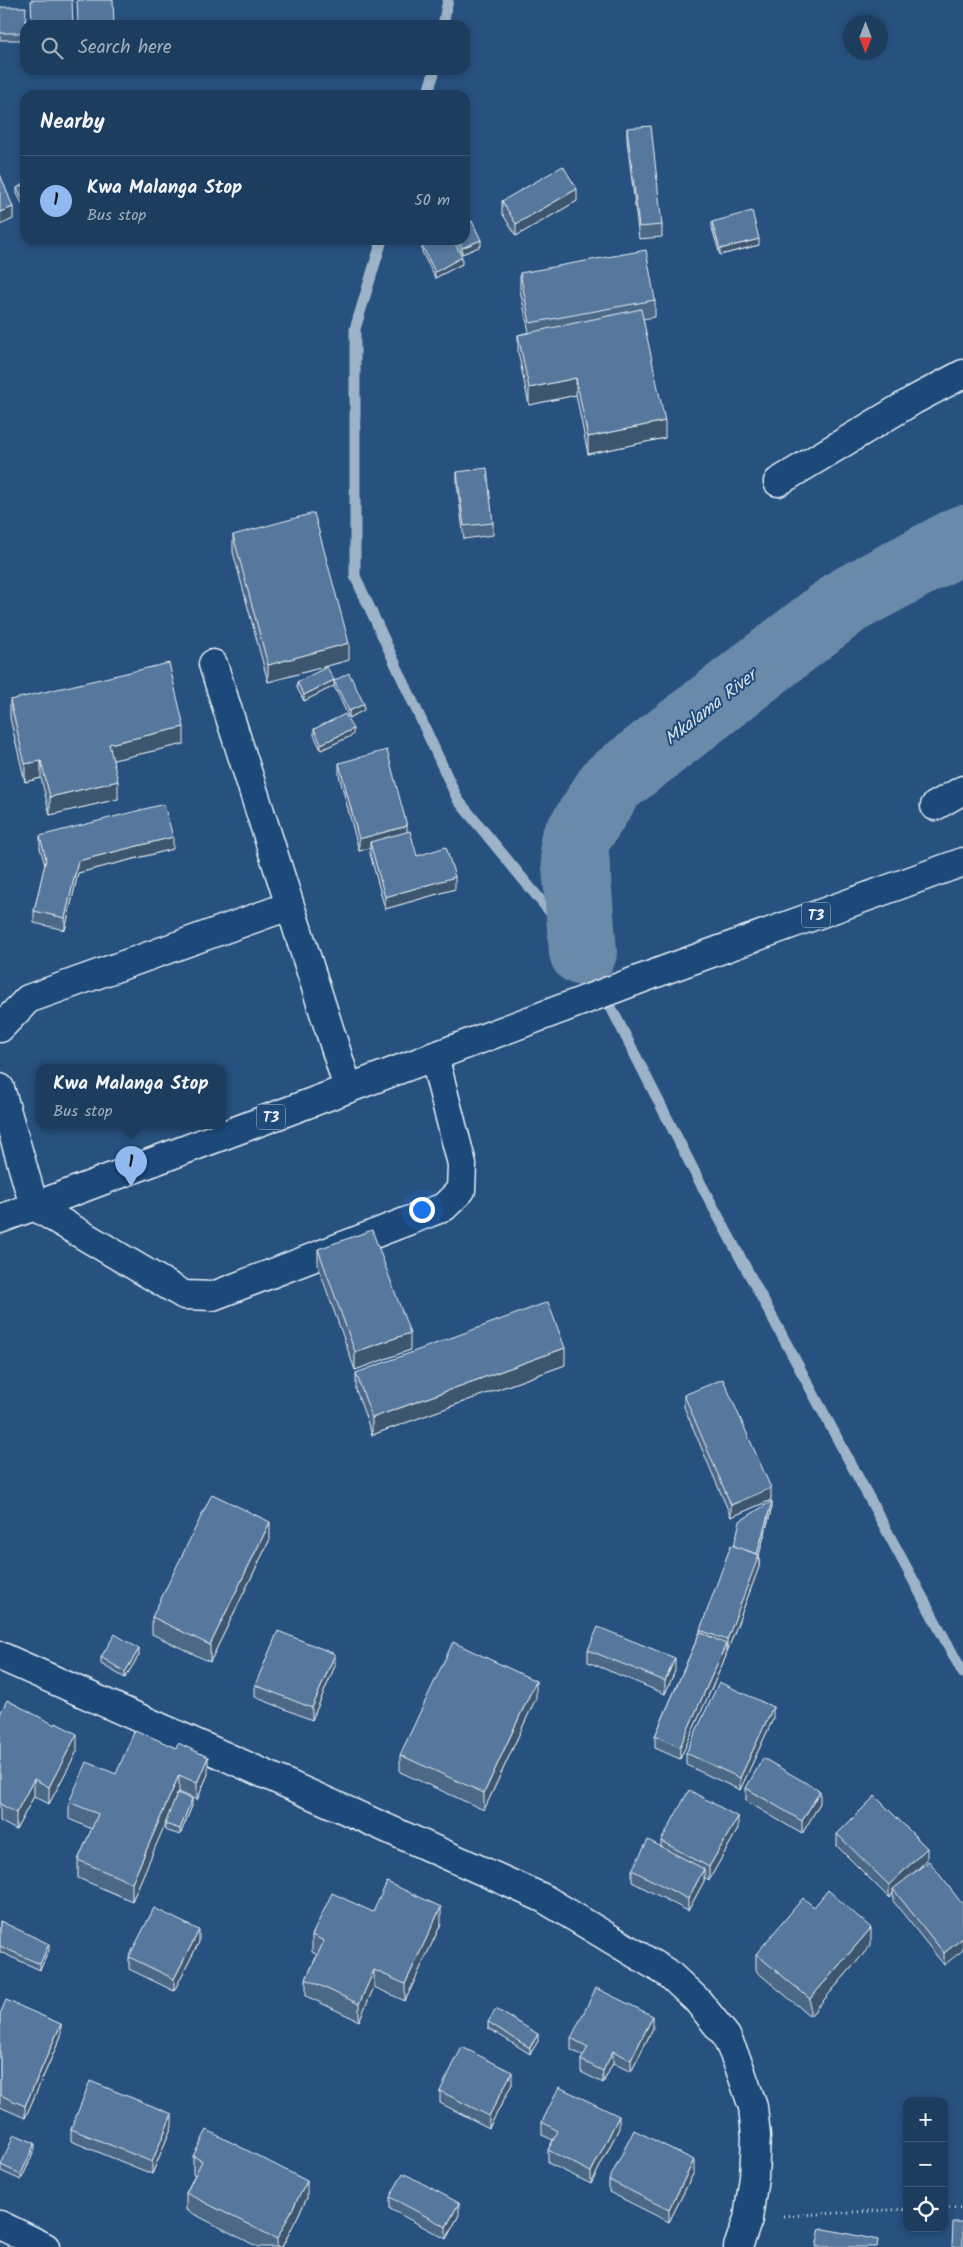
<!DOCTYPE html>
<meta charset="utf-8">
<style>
:root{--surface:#1d3d5f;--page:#254465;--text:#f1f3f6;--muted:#a0aebd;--line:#3b5674;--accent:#90b9f0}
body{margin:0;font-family:Kalam,sans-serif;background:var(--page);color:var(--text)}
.controls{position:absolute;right:15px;bottom:15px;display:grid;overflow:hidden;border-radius:10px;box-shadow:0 2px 8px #0003}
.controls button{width:45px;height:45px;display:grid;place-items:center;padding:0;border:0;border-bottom:1px solid var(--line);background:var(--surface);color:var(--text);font:25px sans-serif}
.compass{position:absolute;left:843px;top:15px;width:45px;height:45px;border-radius:50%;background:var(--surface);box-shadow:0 2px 8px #0003;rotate:180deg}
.you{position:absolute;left:421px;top:1209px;width:18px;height:18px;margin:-12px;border:4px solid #fff;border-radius:50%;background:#1a73e8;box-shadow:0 0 0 8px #1a73e833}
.badge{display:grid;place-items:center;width:32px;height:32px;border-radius:50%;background:var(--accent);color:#111;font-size:16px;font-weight:700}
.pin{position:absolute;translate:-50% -41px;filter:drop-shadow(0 1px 2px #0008)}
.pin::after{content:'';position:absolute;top:26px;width:18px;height:15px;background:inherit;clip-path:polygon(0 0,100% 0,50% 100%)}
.popup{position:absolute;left:36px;top:1064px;width:190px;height:65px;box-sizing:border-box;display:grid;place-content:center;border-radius:10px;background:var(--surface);filter:drop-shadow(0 1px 4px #0005);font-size:16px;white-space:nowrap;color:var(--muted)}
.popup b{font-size:19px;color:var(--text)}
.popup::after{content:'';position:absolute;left:50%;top:100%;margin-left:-10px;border:10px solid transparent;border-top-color:var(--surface)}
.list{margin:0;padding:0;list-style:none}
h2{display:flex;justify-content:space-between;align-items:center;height:65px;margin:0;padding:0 20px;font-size:21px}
h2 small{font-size:16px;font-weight:400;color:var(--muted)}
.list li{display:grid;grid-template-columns:32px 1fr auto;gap:15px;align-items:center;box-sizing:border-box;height:90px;padding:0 20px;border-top:1px solid var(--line)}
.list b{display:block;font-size:19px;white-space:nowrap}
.list p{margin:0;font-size:16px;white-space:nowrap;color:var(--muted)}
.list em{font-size:16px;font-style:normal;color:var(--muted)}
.icon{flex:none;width:28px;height:28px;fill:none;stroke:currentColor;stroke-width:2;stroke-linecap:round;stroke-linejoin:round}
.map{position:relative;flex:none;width:963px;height:2247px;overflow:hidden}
.search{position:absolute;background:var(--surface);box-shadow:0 2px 8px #0003;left:20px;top:20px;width:450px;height:55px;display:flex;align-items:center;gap:12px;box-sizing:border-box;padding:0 18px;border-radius:15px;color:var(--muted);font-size:19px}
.panel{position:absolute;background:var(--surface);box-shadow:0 2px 8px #0003;left:20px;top:90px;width:450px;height:155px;border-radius:15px}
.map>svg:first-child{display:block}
</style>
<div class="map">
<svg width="963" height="2247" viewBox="0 0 963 2247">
<rect width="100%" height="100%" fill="#27517f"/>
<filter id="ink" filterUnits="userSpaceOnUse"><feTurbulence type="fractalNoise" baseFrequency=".02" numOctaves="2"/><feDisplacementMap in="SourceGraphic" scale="10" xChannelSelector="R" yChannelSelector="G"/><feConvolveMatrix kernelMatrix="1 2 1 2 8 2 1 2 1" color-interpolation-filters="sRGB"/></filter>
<g filter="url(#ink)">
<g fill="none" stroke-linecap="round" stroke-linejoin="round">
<g stroke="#9db3c9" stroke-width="11">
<polyline points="443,25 448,0"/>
<polyline points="427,95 435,70"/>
<polyline points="382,240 355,329 355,576 458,800 583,952 695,1173 963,1673"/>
</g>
<polyline stroke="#6b8aaa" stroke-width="68" points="583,952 574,842 611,784 847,601 963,539"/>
<defs>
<g id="minor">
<polyline points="778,482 914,400 963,374"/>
<polyline points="213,664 348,1088"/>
<polyline points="935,806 963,790"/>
<polyline points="0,1028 28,999 289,906"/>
<polyline points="0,1088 34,1206 184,1295 213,1296 444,1207 461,1190 462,1164 434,1056"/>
<polyline points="0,1656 543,1898 669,1974 697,2000 726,2036 738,2063 753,2107 756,2136 754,2177 748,2219 738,2247"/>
<polyline points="0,2225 45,2247"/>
</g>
<polyline id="highway" points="0,1219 670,968 963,862"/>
</defs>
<use href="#minor" stroke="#e8f1f8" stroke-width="31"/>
<use href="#highway" stroke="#e8f1f8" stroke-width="31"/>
<g stroke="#e8f1f8" stroke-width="3" stroke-dasharray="1 4" stroke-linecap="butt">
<polyline points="944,2208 963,2208"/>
<polyline points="783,2216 907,2209"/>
</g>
<use href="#minor" stroke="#1f4a7a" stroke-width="28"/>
<use href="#highway" stroke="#1f4a7a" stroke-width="28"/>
</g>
<g fill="#4b6787" stroke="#e8f1f8">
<polygon points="0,7 25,25 25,40 0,40"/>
<polygon points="627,128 662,225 662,237 639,239 627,140"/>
<polygon points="25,183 25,209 17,194 17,188"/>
<polygon points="502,201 577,201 516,236 502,213"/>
<polygon points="712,222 759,245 720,255 712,228"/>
<polygon points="456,240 465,240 481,246 462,254"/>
<polygon points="422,246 462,264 435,278 422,252"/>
<polygon points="520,273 655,300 655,317 643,319 665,438 588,454 576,395 529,405 518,352 518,335 529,332 520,290"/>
<polygon points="457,472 493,523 493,535 464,539 457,484"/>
<polygon points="233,535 349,660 268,682 233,552"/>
<polygon points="334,681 364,710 349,718 334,686 304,701 297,688 297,682"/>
<polygon points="10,700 184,744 113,760 118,799 50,815 41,778 25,782 10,718"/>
<polygon points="314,729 353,735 321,750 314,735"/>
<polygon points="339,763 407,831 417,856 455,889 385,909 370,854 370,848 359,851 339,775"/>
<polygon points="40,836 173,849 78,873 65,930 34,923 34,911 45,865 40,848"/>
<polygon points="318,1249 410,1350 355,1370 318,1266"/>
<polygon points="565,1365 372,1435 356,1390 356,1373"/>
<polygon points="684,1395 771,1500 731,1517 684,1407"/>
<polygon points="772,1507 759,1555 759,1567 727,1652 726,1652 726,1656 680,1759 655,1748 655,1736 700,1632 700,1630 734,1546"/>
<polygon points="270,1539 210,1662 152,1634 152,1617"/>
<polygon points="588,1650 675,1671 665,1694 588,1662"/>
<polygon points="139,1655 125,1678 101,1664 101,1657"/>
<polygon points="335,1666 312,1720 255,1697 255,1685"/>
<polygon points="536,1698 484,1810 400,1772 400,1755"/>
<polygon points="0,1714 55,1725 77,1751 49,1804 34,1796 16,1830 0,1821"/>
<polygon points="773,1719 740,1790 686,1765 686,1753"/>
<polygon points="116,1774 208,1774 197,1800 179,1792 178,1794 192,1806 180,1835 165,1830 165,1824 132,1901 78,1878 78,1860 92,1829 69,1819 69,1802"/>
<polygon points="746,1788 820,1803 802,1834 746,1801"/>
<polygon points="738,1829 709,1880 704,1877 704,1881 688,1911 632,1882 632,1870 661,1847 661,1841"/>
<polygon points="837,1834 927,1860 911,1875 963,1905 944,1965 893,1901 893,1893 889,1898 837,1846"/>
<polygon points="814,1907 871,1945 810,2016 756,1971 756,1954"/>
<polygon points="373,1912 441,1924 405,2001 374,1987 359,2021 306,1996 306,1979 317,1955 312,1952 312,1935"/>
<polygon points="0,1921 49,1950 40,1970 0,1952"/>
<polygon points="199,1942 174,1991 129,1969 129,1957"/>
<polygon points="0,2014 61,2036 25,2118 0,2107"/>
<polygon points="488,2022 538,2041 530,2054 488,2028"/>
<polygon points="653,2028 631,2072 613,2063 603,2083 581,2072 581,2060 583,2056 571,2050 571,2038"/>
<polygon points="512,2084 489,2128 440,2103 440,2091"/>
<polygon points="542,2122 619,2128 591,2184 548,2163 548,2150 553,2140 542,2135"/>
<polygon points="172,2126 152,2174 71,2141 71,2129"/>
<polygon points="35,2149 21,2180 1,2171 1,2165"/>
<polygon points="193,2156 307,2198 282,2247 258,2247 186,2210 186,2193 195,2175 193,2174"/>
<polygon points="694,2172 669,2222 609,2192 609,2180"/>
<polygon points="390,2197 459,2215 446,2239 390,2209"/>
</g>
<g fill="#3d546e" stroke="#e8f1f8">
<polygon points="577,189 577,201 516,236 516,224"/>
<polygon points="13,207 13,219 0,225 0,212"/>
<polygon points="759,239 759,245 720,255 720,249"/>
<polygon points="481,240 481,246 462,254 462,248"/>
<polygon points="462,257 462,264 435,278 435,272"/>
<polygon points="576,378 576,395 529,405 529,388"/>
<polygon points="665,421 665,438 588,454 588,437"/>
<polygon points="349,643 349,660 268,682 268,665"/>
<polygon points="334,680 334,686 304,701 304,695"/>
<polygon points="364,704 364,710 349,718 349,711"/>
<polygon points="184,727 184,744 109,761 109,744"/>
<polygon points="353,729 353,735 321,750 321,744"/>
<polygon points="41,761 41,778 25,782 25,764"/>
<polygon points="118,781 118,799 50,815 50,797"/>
<polygon points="407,826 407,838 370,842 370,848 359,851 359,839"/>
<polygon points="173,837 173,849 78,873 65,930 65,918 78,861"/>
<polygon points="455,877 455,889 385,909 385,897"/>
<polygon points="410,1333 410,1350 355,1370 355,1352"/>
<polygon points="565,1348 565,1365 372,1435 372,1418"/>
<polygon points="771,1488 771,1500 731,1517 731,1505"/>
<polygon points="772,1501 772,1507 759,1555 759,1567 727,1652 727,1640 757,1555"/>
<polygon points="270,1522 270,1539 210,1662 210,1645"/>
<polygon points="726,1644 726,1656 680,1759 680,1747"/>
<polygon points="139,1649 139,1655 125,1678 125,1672"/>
<polygon points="335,1654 335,1666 312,1720 312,1708"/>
<polygon points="675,1658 675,1671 665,1694 665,1681"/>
<polygon points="536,1681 536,1698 484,1810 484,1793"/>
<polygon points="773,1707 773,1719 740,1790 740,1778"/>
<polygon points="77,1734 77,1751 49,1804 49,1787"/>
<polygon points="208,1757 208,1774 197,1800 197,1783"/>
<polygon points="179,1775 179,1792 132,1901 132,1883"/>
<polygon points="34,1779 34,1796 16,1830 16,1813"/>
<polygon points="820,1791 820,1803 802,1834 802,1821"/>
<polygon points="192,1799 192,1806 180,1835 180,1829"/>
<polygon points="738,1817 738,1829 709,1880 709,1867"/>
<polygon points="927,1848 927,1860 895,1891 893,1889 893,1893 889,1898 889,1885"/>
<polygon points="704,1869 704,1881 688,1911 688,1899"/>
<polygon points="441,1907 441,1924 405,2001 405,1984"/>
<polygon points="871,1928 871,1945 810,2016 810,1999"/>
<polygon points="199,1930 199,1942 174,1991 174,1979"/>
<polygon points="963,1938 963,1950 944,1965 944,1953"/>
<polygon points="49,1944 49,1950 40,1970 40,1964"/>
<polygon points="374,1970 374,1987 359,2021 359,2004"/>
<polygon points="653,2016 653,2028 631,2072 631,2060"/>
<polygon points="61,2024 61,2036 25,2118 25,2106"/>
<polygon points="538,2034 538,2041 530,2054 530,2048"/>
<polygon points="613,2051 613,2063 603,2083 603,2071"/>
<polygon points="512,2072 512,2084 489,2128 489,2116"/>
<polygon points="172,2114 172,2126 152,2174 152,2162"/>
<polygon points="619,2116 619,2128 591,2184 591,2172"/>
<polygon points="35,2143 35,2149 21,2180 21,2174"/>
<polygon points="694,2160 694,2172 669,2222 669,2210"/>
<polygon points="307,2181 307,2198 282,2247 277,2247 277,2239"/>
<polygon points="459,2203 459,2215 446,2239 446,2227"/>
</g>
<g fill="#57789d" stroke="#e8f1f8">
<polygon points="31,0 72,0 73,25 32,25"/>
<polygon points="77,0 113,0 114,25 78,25"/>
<polygon points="0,7 26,7 25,33 0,33"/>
<polygon points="651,126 662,225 639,227 627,128"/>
<polygon points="563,166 577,189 516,224 502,201"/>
<polygon points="0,174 13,207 0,212"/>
<polygon points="25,183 25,203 17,188"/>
<polygon points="752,211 759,239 720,249 712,222"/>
<polygon points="472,221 481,240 462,248 459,240 465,240 465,225"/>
<polygon points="434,240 453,240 462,257 435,272 422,246"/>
<polygon points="646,250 655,300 530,323 520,273"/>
<polygon points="641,309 665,421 588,437 576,378 529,388 518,335"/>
<polygon points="487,468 493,523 464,526 457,472"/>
<polygon points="314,513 349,643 268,665 233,535"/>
<polygon points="169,663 184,727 109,744 118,781 50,797 41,761 25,764 10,700"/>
<polygon points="327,667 334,680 304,695 297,682"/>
<polygon points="349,673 364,704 349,711 334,681"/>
<polygon points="345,714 353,729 321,744 314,729"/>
<polygon points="387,750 407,826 359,839 339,763"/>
<polygon points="164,804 173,837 78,861 65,918 34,911 46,859 40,836"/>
<polygon points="410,831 417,856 446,847 455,877 385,897 370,842"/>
<polygon points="372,1230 410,1333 355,1352 318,1249"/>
<polygon points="548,1302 565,1348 372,1418 356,1373"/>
<polygon points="723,1379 771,1488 731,1505 684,1395"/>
<polygon points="212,1494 270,1522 210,1645 152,1617"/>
<polygon points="772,1501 757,1554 734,1546 740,1521"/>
<polygon points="731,1545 759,1555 727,1640 700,1630"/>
<polygon points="598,1627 675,1658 665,1681 588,1650"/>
<polygon points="278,1631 335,1654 312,1708 255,1685"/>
<polygon points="700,1632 726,1644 680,1747 655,1736"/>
<polygon points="115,1634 139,1649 125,1672 101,1657"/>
<polygon points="453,1642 536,1681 484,1793 400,1755"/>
<polygon points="719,1682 773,1707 740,1778 686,1753"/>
<polygon points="7,1700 55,1725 56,1723 77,1734 49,1787 34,1779 16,1813 0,1804 0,1714"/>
<polygon points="135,1730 176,1748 178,1743 208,1757 197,1783 179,1775 132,1883 78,1860 98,1814 69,1802 87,1762 116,1774"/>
<polygon points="763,1758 820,1791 802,1821 746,1788"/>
<polygon points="689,1790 738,1817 709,1867 661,1841"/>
<polygon points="177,1793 192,1799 180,1829 165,1824"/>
<polygon points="875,1796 927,1848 889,1885 837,1834"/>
<polygon points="648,1840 704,1869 688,1899 632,1870"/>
<polygon points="929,1861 963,1905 963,1938 944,1953 893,1889"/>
<polygon points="387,1882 441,1907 405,1984 374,1970 359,2004 306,1979 324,1941 312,1935 332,1893 373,1912"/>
<polygon points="828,1890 871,1928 810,1999 756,1954 803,1898 814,1907"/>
<polygon points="154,1908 199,1930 174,1979 129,1957"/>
<polygon points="0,1921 49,1944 40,1964 0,1946"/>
<polygon points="596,1988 653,2016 631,2060 613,2051 603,2071 581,2060 588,2047 571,2038"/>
<polygon points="6,2000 61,2024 25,2106 0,2095 0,2014"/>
<polygon points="496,2009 538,2034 530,2048 488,2022"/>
<polygon points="462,2047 512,2072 489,2116 440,2091"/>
<polygon points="90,2081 172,2114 152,2162 71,2129"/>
<polygon points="559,2087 619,2116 591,2172 548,2150 558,2131 542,2122"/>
<polygon points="207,2130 307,2181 277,2239 186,2193 202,2161 193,2156"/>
<polygon points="634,2130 694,2160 669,2210 609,2180"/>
<polygon points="14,2134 35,2143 21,2174 1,2165"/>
<polygon points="403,2173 459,2203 446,2227 390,2197"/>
<polygon points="953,2222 963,2222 963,2247 952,2247"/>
<polygon points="820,2228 878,2240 877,2247 816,2247"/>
</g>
</g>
<g text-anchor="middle" stroke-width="4" stroke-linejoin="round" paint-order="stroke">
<g fill="#1f4a7a" stroke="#acbfd2" stroke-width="1">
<rect x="802" y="902.5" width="28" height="25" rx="4"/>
<rect x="257" y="1104.5" width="28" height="25" rx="4"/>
</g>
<g font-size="15" font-weight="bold" fill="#e8f1f8">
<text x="816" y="920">T3</text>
<text x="271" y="1122">T3</text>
</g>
<g font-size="18" font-style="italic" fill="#d5e2ec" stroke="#1f4a7a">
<text transform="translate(710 707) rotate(-38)" y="6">Mkalama River</text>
</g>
</g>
</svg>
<div class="controls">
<button>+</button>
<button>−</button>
<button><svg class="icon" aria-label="locate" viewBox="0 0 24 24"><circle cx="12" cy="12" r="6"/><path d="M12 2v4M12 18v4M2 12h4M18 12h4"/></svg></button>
</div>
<svg class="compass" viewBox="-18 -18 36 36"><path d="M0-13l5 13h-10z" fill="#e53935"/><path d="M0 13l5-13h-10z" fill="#a0aebd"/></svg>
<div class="you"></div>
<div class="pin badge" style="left:131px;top:1187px">1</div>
<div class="popup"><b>Kwa Malanga Stop</b>Bus stop</div>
<div class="search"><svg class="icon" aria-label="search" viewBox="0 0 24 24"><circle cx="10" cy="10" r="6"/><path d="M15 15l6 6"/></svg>Search here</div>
<section class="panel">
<h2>Nearby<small></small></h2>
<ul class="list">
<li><span class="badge">1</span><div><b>Kwa Malanga Stop</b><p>Bus stop</p></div><em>50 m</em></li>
</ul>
</section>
</div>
